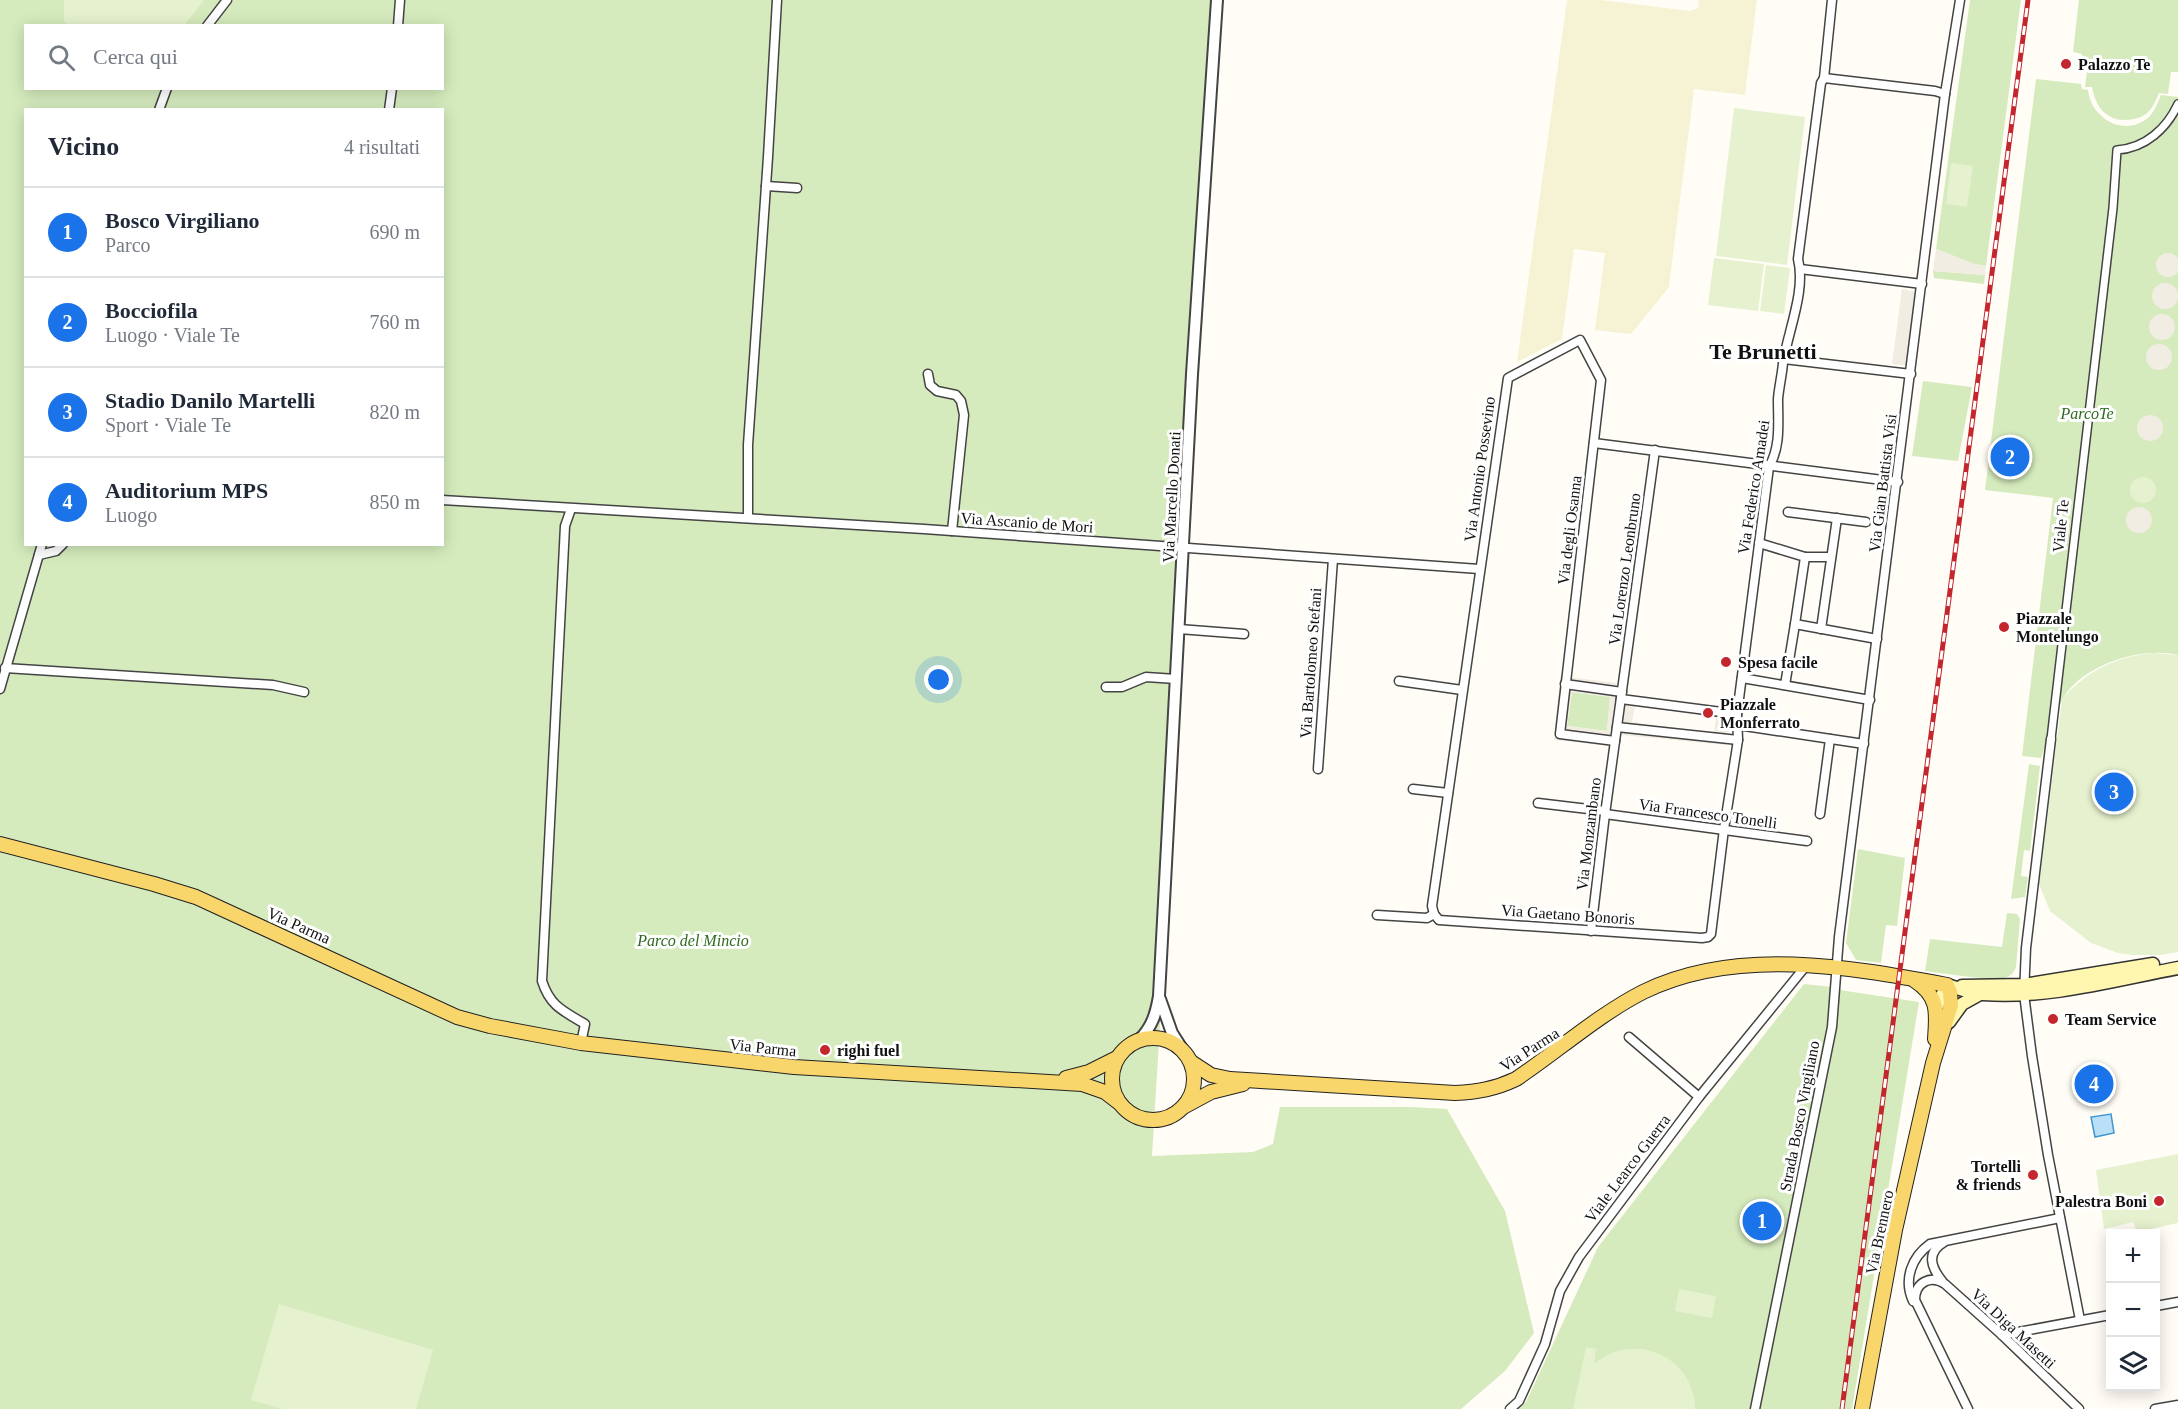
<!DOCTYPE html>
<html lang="it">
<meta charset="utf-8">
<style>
:root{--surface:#fff;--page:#f6f6f7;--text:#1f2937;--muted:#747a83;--line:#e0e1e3;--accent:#1a73e8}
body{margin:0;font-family:"Times New Roman",serif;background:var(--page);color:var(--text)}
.controls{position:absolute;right:18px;bottom:18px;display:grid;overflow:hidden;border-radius:0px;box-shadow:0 3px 15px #0003}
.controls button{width:54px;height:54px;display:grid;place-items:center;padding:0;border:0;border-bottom:2px solid var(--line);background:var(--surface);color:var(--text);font:30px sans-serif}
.you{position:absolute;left:939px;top:680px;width:21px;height:21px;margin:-15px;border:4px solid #fff;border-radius:50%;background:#1a73e8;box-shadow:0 0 0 9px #1a73e833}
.badge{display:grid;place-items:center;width:39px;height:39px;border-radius:50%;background:var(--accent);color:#fff;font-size:20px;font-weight:700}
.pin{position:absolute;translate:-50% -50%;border:3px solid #fff;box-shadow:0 2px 6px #0006}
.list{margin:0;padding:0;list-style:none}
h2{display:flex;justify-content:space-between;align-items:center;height:78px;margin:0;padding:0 24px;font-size:26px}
h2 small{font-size:20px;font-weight:400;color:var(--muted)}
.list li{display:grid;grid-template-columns:39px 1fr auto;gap:18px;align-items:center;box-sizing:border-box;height:90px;padding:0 24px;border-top:2px solid var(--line)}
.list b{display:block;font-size:22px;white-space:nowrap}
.list p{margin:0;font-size:20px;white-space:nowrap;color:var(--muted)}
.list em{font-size:20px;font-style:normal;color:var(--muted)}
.icon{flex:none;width:33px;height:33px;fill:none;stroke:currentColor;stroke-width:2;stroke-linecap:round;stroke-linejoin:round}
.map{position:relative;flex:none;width:2178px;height:1409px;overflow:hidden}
.search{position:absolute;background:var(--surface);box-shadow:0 3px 15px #0003;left:24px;top:24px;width:420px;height:66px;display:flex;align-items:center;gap:15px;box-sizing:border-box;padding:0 21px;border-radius:0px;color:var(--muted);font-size:22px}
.panel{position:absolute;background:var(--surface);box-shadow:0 3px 15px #0003;left:24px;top:108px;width:420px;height:438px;border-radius:0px}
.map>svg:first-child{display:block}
</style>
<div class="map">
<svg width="2178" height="1409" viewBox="0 0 2178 1409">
<rect width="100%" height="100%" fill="#fffdf5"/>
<polygon fill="#f6f3d4" points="1567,0 1601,0 1690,11 1698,8 1699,0 1757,0 1745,95 1694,89 1669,287 1631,334 1595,330 1605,253 1574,249 1562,339 1517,362"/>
<g fill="#d5ebbd" fill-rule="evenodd">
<path d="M0,0H1222L1152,1156L1253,1152L1273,1144L1280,1107H1411L1447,1109L1505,1211L1534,1333L1505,1371L1461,1409H0ZM26,26H442V88H26ZM26,110H442V544H26Z"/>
<polygon points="1970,0 2021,0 1986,266 1974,264 1936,249"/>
<path d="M2079,0H2178V72H2171L2168,94L2159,93C2156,100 2153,108 2147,113C2144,116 2139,118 2134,119C2110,124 2096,110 2092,87H2085L2088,62L2082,61V54L2073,52Z"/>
<path d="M2036,79L2081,84L2082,89L2088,90C2091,119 2126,139 2150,116C2155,110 2158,102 2161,95L2178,97V655C2141,646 2081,665 2062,700C2053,718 2048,739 2041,758L2022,756L2053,498L1985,490Z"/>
<polygon points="1933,271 1985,275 1984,284 1934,278"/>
<polygon points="1923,381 1972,387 1958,461 1912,456"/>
<polygon points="1572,692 1610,697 1607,731 1567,726"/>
<polygon points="2029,764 2040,766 2030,851 2024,850 2021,876 2028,877 2025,897 2011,899"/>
<polygon points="1858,849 1905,858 1897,926 1886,925 1881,963 1856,960 1846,943"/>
<path d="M2007,913L2017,914L2020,919L2016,967C2014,972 2012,975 2007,977C1994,982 1942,973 1925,971L1930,939L2002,947Z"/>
<polygon points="1804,984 1832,987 1833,989 1919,1002 1852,1409 1517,1409 1526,1402 1598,1247"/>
</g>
<g fill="#e6f2cf">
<polygon points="64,0 204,0 184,26 68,25 64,21"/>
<polygon points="1734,108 1805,117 1787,265 1716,256"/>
<polygon points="1951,163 1973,166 1967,207 1946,204"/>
<polygon points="1714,258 1764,264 1758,311 1708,305"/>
<polygon points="1766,265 1790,268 1784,314 1760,311"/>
<circle cx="2143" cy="490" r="13"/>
<path d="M2153,653L2178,655V952L2160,955H2132L2118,953L2091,943L2050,911L2039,884L2062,699C2088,670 2115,657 2153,653Z"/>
<polygon points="2178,1154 2178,1223 2137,1232 2133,1222 2104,1229 2096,1170"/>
<polygon points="1679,1289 1716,1296 1712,1318 1675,1311"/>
<polygon points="279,1304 433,1350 416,1409 282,1409 251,1400"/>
<path d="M1586,1347L1596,1349L1594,1364C1633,1330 1695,1356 1695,1409H1573Z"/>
</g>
<g fill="#f1ede2" fill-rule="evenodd">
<polygon points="1936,249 1974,264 1986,266 1985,275 1933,271"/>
<circle cx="2168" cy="265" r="12"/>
<circle cx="2165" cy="296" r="13"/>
<polygon points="1902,289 1917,292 1909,366 1892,364"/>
<circle cx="2162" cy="327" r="13"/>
<circle cx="2159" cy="357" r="13"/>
<circle cx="2150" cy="428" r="13"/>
<circle cx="2139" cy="520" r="13"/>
<path d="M1560,676L1617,683L1616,694L1730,709L1726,745L1611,734L1610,746L1554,740ZM1572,692L1610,697L1607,731L1567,726ZM1635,706L1716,717L1714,733L1632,722Z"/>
</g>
<polygon fill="#b9e0f7" stroke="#3f96cf" stroke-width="1.5" points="2111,1114 2114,1133 2095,1137 2091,1117"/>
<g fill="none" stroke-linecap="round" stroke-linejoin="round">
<defs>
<path id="pedestrian" d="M2051,739L2113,208L2117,150C2146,148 2167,128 2178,104"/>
<g id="minor">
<polyline points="207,26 227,0"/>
<polyline points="398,26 400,0"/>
<polyline points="1824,78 1935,91 1945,94"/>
<polyline points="159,110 167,88"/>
<polyline points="389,110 392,88"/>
<polyline points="766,186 797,188"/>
<polyline points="1800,269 1922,284"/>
<polyline points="1784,359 1911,374"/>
<polyline points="928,374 930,385 937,391 956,395 961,401 964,415 952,531"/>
<polyline points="1594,443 1898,482"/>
<polyline points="442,500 924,529 1479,569"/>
<path d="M571,509L565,526L542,981C550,1006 563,1011 585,1024L581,1043"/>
<polyline points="1788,512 1866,522"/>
<polyline points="748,518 748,445 768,157 777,0"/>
<polyline points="1759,543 1805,557 1795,624 1877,639"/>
<polyline points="39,555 56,551 63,544"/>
<polyline points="1805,557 1831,557"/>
<polyline points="1179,629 1244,634"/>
<polyline points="1821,629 1837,518"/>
<polyline points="5,668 273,685 304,692"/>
<polyline points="1742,678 1870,700"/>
<polyline points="1399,681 1462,690"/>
<polyline points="1565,684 1622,692"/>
<polyline points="1785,685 1795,624"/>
<polyline points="1106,687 1122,687 1146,677 1176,679"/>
<polyline points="0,689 42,544"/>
<polyline points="1621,699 1737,714"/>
<polyline points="1738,725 1864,744"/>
<polyline points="1617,727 1738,740"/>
<polyline points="2051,739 2026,948 2024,994 2032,1056 2048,1155 2080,1320"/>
<polyline points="1318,769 1333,559"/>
<polyline points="1413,789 1448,793"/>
<polyline points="1538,803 1605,811"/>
<polyline points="1605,814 1807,841"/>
<polyline points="1820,814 1830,739"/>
<path d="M1434,914L1439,920L1702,938L1708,937L1711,934L1724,829L1738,740L1737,714L1769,467C1781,446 1778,423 1778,399C1779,387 1782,375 1783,363C1788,331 1806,291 1798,259L1821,83L1824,78L1832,0"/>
<polyline points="1434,914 1432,906 1508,378 1580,340 1601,380 1560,734 1615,741"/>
<polyline points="1377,915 1427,918 1434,914"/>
<polyline points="1591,931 1605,814 1655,450"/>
<polyline points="1629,1037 1699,1097"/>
<path d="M1942,1281C1931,1267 1926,1253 1944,1242"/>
<path d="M1913,1301C1903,1279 1912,1257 1930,1244L2060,1218"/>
<polyline points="2156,1306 2178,1302"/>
<polyline points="2002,1335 2110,1315"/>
<polyline points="1510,1409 1519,1401 1545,1344 1560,1291 1579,1257 1699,1097 1805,967"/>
<polyline points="1755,1409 1832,1027 1839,937 1945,94 1960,0"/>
<path d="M1968,1409L1915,1300C1915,1283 1930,1274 1945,1284L2002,1335L2079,1409"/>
<polyline points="2155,1409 2178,1405"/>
</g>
<g id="tertiary">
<polyline points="1160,999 1172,1033 1184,1052"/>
<path d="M1139,1040C1152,1027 1156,1014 1159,996L1192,374L1217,0"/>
</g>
<g id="secondary">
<path d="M1947,985C1958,988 1971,994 1983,994C2048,999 2114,980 2178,968"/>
<polyline points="1962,986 2024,985 2153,964"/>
<polyline points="1936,1008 1947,985"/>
<polyline points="1949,1022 1962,1004 1980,994"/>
</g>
<g id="primary">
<polyline points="0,844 154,884 196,897 457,1017 490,1026 581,1043 794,1067 1082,1084 1105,1092 1118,1102"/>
<path d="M1914,980C1939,996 1937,1012 1935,1039"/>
<circle cx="1153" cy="1079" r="41"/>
<path d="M1191,1062L1211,1075L1230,1079L1455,1093C1477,1092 1495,1089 1516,1079C1558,1051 1598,1015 1643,992C1736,946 1850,967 1947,985L1950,992L1951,1005L1933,1063L1895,1230L1862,1409"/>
<polyline points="1066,1078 1089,1072 1117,1058"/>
<polyline points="1185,1106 1211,1092 1243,1084"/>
</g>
</defs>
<use href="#pedestrian" stroke="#444" stroke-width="10"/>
<use href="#minor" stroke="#444" stroke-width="11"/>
<use href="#tertiary" stroke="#444" stroke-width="14"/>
<use href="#secondary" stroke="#333" stroke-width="15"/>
<use href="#primary" stroke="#222" stroke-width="16"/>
<use href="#pedestrian" stroke="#fff" stroke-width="7"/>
<use href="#minor" stroke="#fff" stroke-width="8"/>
<use href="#tertiary" stroke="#fff" stroke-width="10"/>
<use href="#secondary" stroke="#fff6b0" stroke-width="12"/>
<use href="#primary" stroke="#f9d66b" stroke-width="14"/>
<defs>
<polyline id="rail" points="1842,1409 2028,0"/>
</defs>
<use href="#rail" stroke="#c4262e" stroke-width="5"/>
<use href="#rail" stroke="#fff" stroke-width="3" stroke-dasharray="9" stroke-linecap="butt"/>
</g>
<g fill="#c4262e" stroke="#fff" stroke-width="2">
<circle cx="2066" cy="64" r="6"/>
<circle cx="2004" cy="627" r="6"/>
<circle cx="1726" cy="662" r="6"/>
<circle cx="1708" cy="713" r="6"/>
<circle cx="2053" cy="1019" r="6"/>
<circle cx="825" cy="1050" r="6"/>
<circle cx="2033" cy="1175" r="6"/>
<circle cx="2159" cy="1201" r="6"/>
</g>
<g text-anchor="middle" stroke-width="6" stroke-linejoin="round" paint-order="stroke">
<g font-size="16" font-weight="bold" fill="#111" stroke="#fff" text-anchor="start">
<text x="2078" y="70">Palazzo Te</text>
<text x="2016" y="624">Piazzale<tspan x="2016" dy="18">Montelungo</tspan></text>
<text x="1738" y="668">Spesa facile</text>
<text x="1720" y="710">Piazzale<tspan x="1720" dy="18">Monferrato</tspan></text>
<text x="2065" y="1025">Team Service</text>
<text x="837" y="1056">righi fuel</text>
<text x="2021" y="1172" text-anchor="end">Tortelli<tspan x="2021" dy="18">&amp; friends</tspan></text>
<text x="2147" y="1207" text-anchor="end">Palestra Boni</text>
</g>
<g font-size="16" font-style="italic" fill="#2f6b1f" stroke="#fff">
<text x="2087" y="419">ParcoTe</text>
<text x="693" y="946">Parco del Mincio</text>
</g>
<g font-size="16" fill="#111" stroke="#fff">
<text transform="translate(1479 469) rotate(-82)" y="6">Via Antonio Possevino</text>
<text transform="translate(1882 483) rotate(-83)" y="6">Via Gian Battista Visi</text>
<text transform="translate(1753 487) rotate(-81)" y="6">Via Federico Amadei</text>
<text transform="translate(1171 497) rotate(-87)" y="6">Via Marcello Donati</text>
<text transform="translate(1027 522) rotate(4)" y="6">Via Ascanio de Mori</text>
<text transform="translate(2060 526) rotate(-84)" y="6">Viale Te</text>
<text transform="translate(1569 530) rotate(-83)" y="6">Via degli Osanna</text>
<text transform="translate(1624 569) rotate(-82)" y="6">Via Lorenzo Leonbruno</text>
<text transform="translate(1310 663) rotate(-86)" y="6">Via Bartolomeo Stefani</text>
<text transform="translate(1708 813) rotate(8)" y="6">Via Francesco Tonelli</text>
<text transform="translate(1588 834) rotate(-83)" y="6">Via Monzambano</text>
<text transform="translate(1568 914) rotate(4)" y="6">Via Gaetano Bonoris</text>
<text transform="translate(299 925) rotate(24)" y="6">Via Parma</text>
<text transform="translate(763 1047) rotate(6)" y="6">Via Parma</text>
<text transform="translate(1529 1049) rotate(-33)" y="6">Via Parma</text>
<text transform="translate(1799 1116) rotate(-79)" y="6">Strada Bosco Virgiliano</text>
<text transform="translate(1627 1168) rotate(-53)" y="6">Viale Learco Guerra</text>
<text transform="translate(1879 1232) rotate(-78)" y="6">Via Brennero</text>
<text transform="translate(2014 1328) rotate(43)" y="6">Via Diga Masetti</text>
</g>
<g font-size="22" font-weight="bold" fill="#111" stroke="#fff">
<text x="1763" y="359">Te Brunetti</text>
</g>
</g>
</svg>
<div class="controls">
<button>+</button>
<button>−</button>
<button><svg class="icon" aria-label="layers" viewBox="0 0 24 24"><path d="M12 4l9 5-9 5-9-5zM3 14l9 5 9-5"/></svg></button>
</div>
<div class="you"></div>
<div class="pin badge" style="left:1762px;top:1221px">1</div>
<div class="pin badge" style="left:2010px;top:457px">2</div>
<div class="pin badge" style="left:2114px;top:792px">3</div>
<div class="pin badge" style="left:2094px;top:1084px">4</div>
<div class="search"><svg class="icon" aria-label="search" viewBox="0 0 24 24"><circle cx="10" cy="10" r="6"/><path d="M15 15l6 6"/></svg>Cerca qui</div>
<section class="panel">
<h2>Vicino<small>4 risultati</small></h2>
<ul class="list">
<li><span class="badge">1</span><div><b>Bosco Virgiliano</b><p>Parco</p></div><em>690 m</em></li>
<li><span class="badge">2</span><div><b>Bocciofila</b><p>Luogo · Viale Te</p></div><em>760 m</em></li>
<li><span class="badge">3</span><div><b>Stadio Danilo Martelli</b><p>Sport · Viale Te</p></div><em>820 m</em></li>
<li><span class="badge">4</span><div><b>Auditorium MPS</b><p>Luogo</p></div><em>850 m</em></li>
</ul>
</section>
</div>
